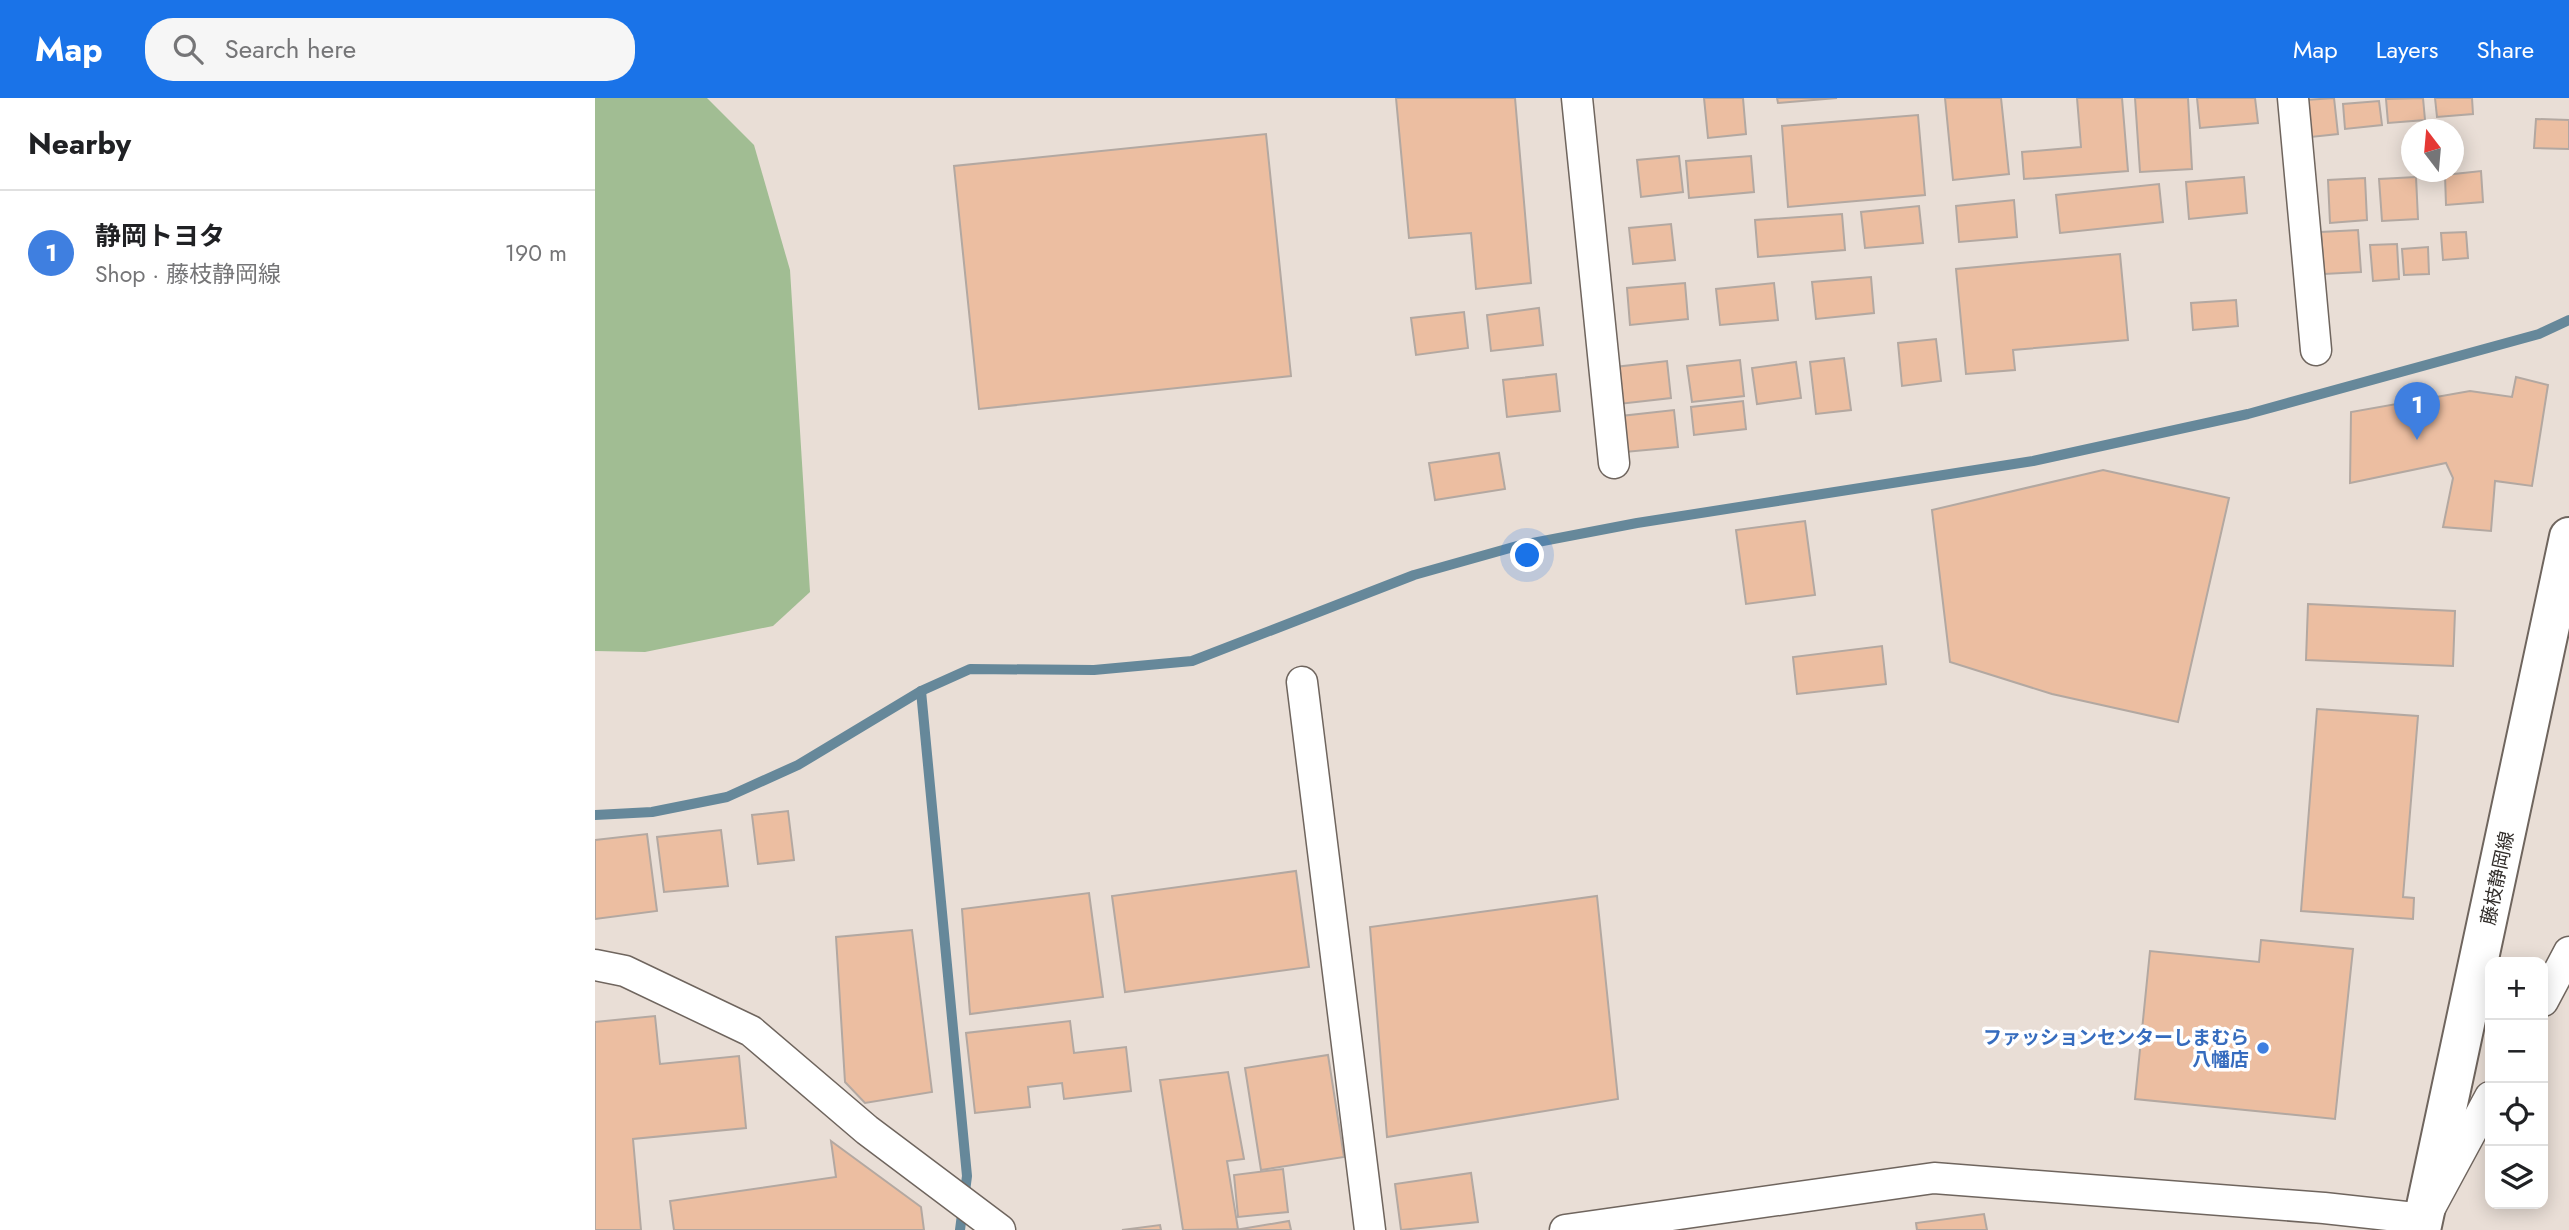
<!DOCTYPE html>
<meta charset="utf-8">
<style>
:root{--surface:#fff;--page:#f6f6f6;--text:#202124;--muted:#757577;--line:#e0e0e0;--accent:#1a73e8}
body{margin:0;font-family:Jost,"Noto Sans JP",sans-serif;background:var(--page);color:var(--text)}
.controls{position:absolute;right:21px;bottom:21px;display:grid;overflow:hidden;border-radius:14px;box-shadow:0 4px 18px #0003}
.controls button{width:63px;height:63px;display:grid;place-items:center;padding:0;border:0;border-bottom:2px solid var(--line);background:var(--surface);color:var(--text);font:35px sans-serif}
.compass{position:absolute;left:1806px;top:21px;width:63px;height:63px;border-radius:50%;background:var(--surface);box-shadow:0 4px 18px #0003;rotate:344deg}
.you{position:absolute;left:933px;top:458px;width:24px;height:24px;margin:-18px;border:5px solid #fff;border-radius:50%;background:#1a73e8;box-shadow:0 0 0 10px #1a73e833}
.badge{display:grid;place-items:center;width:46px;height:46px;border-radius:50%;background:var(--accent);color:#fff;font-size:23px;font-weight:700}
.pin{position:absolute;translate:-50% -58px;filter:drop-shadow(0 2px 4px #0008)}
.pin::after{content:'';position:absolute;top:37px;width:24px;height:21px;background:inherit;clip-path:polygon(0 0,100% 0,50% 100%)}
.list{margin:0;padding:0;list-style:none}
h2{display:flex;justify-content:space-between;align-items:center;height:91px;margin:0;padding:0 28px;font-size:30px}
h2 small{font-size:23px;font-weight:400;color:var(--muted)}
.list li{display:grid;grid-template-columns:46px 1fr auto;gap:21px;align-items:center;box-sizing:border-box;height:126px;padding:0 28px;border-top:2px solid var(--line)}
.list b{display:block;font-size:26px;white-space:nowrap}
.list p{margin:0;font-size:23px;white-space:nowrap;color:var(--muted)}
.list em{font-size:23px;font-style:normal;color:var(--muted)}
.icon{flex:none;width:38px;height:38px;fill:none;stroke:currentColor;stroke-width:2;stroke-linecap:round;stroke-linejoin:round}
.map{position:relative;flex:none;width:1974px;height:1132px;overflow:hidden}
header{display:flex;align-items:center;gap:42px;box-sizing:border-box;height:98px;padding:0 35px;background:var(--accent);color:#fff}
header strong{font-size:33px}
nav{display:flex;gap:38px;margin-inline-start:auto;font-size:24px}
.search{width:490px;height:63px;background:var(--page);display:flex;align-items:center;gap:18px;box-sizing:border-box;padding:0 24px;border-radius:28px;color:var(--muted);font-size:26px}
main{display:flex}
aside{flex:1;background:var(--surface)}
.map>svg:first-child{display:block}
</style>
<header>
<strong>Map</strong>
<div class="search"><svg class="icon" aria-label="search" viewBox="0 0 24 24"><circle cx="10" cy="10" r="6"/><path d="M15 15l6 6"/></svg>Search here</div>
<nav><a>Map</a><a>Layers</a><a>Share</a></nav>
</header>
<main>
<aside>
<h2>Nearby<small></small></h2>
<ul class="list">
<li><span class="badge" style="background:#3f7fe0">1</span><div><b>静岡トヨタ</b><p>Shop · 藤枝静岡線</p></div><em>190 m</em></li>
</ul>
</aside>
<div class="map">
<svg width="1974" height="1132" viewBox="0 0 1974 1132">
<rect width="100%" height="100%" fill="#e9ded6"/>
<polygon fill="#a1bd93" points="0,0 112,0 159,47 195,172 215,494 178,528 50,554 0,553"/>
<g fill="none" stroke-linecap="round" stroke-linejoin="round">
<g stroke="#66889a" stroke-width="10">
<polyline points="326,593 372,1078 365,1132"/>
<polyline points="0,717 57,714 132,699 203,667 326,593 375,571 499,572 597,563 819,477 922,448 1042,425 1438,363 1653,316 1944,236 1974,222"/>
</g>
</g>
<g fill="#ecbea1" stroke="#b3a8a1" stroke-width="2">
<polygon points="801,0 920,0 936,185 881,191 876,135 814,140"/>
<polygon points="1109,0 1148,0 1151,36 1113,40"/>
<polygon points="1182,0 1242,0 1183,5"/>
<polygon points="1350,0 1406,0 1414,76 1358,82"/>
<polygon points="1482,0 1527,0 1533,73 1429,81 1427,54 1486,49"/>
<polygon points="1540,0 1593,0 1597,71 1545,74"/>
<polygon points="1602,0 1660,0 1663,25 1605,30"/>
<polygon points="1739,0 1743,36 1716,39 1711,2"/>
<polygon points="1828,0 1830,22 1793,25 1791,1"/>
<polygon points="1840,0 1877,0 1878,16 1842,19"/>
<polygon points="1784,3 1787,27 1750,31 1748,6"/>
<polygon points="1323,17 1330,97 1193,109 1187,28"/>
<polygon points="1941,21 1974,22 1974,51 1939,50"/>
<polygon points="671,36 696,278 384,311 359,68"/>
<polygon points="1084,58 1088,94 1046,99 1042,62"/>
<polygon points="1156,58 1159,94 1094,100 1091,63"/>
<polygon points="1886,73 1888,104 1851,107 1850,77"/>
<polygon points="1649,79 1652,115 1594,121 1591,84"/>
<polygon points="1821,79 1823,121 1787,123 1784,81"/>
<polygon points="1770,80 1772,122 1735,125 1733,82"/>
<polygon points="1564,86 1568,124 1465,135 1461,97"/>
<polygon points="1419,102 1422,139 1364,144 1361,108"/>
<polygon points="1324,108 1328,145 1270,150 1266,114"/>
<polygon points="1247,116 1250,152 1163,159 1160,122"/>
<polygon points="1076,126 1080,162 1038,166 1034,130"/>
<polygon points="1763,132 1766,174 1729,176 1726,134"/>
<polygon points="1871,134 1873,160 1848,162 1846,135"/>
<polygon points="1802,146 1804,181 1778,183 1775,147"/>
<polygon points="1833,149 1834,176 1809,177 1807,151"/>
<polygon points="1525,156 1533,242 1418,252 1420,272 1371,276 1361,171"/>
<polygon points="1276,179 1279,215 1221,221 1217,184"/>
<polygon points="1090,185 1093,221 1035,227 1032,190"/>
<polygon points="1179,185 1183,222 1125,227 1121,191"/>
<polygon points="1641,202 1643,228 1598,232 1596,205"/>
<polygon points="944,210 948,247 896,253 892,217"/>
<polygon points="869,214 873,250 821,257 816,220"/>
<polygon points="1341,241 1346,283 1307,288 1303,245"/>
<polygon points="1249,260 1256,312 1221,316 1215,264"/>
<polygon points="1145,262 1149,298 1097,304 1092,268"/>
<polygon points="1072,263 1076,300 1024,306 1020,269"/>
<polygon points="1201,264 1206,300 1162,306 1157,270"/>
<polygon points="961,276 965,313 912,319 908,282"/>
<polygon points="1921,279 1953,287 1937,388 1900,383 1896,433 1848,429 1858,380 1851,365 1755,385 1756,314 1875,293 1917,299"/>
<polygon points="1148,303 1151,331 1099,337 1096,309"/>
<polygon points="1079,312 1083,349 1030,354 1026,318"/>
<polygon points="904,355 910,391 840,402 834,365"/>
<polygon points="1508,372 1634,400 1583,624 1457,596 1355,564 1337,412"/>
<polygon points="1210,423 1220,497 1151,506 1141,432"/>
<polygon points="1713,506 1860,513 1858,568 1711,562"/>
<polygon points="1287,548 1291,586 1202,596 1198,559"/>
<polygon points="1722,611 1823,618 1808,799 1819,800 1818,821 1706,813"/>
<polygon points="193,713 199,762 163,766 157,717"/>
<polygon points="126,732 133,788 69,794 62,739"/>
<polygon points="52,736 62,813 0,821 0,742"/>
<polygon points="701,773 714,869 530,894 517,798"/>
<polygon points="494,795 508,899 375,916 367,811"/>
<polygon points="1002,798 1023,1001 792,1039 775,829"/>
<polygon points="317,832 337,994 270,1005 250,984 241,839"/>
<polygon points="1666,842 1758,851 1740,1021 1540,1001 1555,853 1664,864"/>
<polygon points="60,918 65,966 144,958 151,1030 38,1041 46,1132 0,1132 0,924"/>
<polygon points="475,923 479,955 531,949 536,993 469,1001 467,985 433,989 435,1009 380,1015 371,935"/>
<polygon points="733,957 749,1059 666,1072 650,970"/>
<polygon points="633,974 649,1061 632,1063 643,1131 588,1132 565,982"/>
<polygon points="236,1043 326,1109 329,1132 79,1132 75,1103 241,1079"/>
<polygon points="688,1071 693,1114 643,1119 639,1077"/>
<polygon points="876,1075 883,1124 806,1132 800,1086"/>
<polygon points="1389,1116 1392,1132 1322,1132 1321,1125"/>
<polygon points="694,1123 696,1132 640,1132"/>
<polygon points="565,1127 566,1132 527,1132"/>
</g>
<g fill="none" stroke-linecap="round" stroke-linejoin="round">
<defs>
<g id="minor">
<polyline points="982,0 1019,365"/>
<polyline points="1698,0 1721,252"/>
<polyline points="707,584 775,1132"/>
<polyline points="0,867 30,873 156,933 272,1032 405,1132"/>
<polyline points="1948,903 1974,854"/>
<polyline points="970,1132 1339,1080 1729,1110 1829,1121 1895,999"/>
</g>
<polyline id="major" points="1826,1132 1974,439"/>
</defs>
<use href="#minor" stroke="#6f655e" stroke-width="33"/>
<use href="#major" stroke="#6f655e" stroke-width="42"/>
<use href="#minor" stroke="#fff" stroke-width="30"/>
<use href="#major" stroke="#fff" stroke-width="38"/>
</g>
<circle fill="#3f7fe0" stroke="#fff" stroke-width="2.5" cx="1668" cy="950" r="7"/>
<g text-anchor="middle" stroke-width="7" stroke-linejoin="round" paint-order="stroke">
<g font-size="19" fill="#302c29" stroke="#fff">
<text transform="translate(1902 780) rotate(-78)" y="7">藤枝静岡線</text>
</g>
<g font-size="19" font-weight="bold" fill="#366cbe" stroke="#fff" text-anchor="end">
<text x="1654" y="946">ファッションセンターしまむら<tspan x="1654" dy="22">八幡店</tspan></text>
</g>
</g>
</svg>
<div class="controls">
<button>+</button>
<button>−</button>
<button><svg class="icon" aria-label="locate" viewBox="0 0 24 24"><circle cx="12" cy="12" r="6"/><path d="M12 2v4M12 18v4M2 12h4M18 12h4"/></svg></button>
<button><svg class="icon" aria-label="layers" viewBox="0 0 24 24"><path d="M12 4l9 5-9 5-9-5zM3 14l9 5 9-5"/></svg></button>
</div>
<svg class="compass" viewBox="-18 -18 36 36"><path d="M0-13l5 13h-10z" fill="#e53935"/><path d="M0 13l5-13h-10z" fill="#757577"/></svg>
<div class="you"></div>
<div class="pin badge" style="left:1822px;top:342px;background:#3f7fe0">1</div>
</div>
</main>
